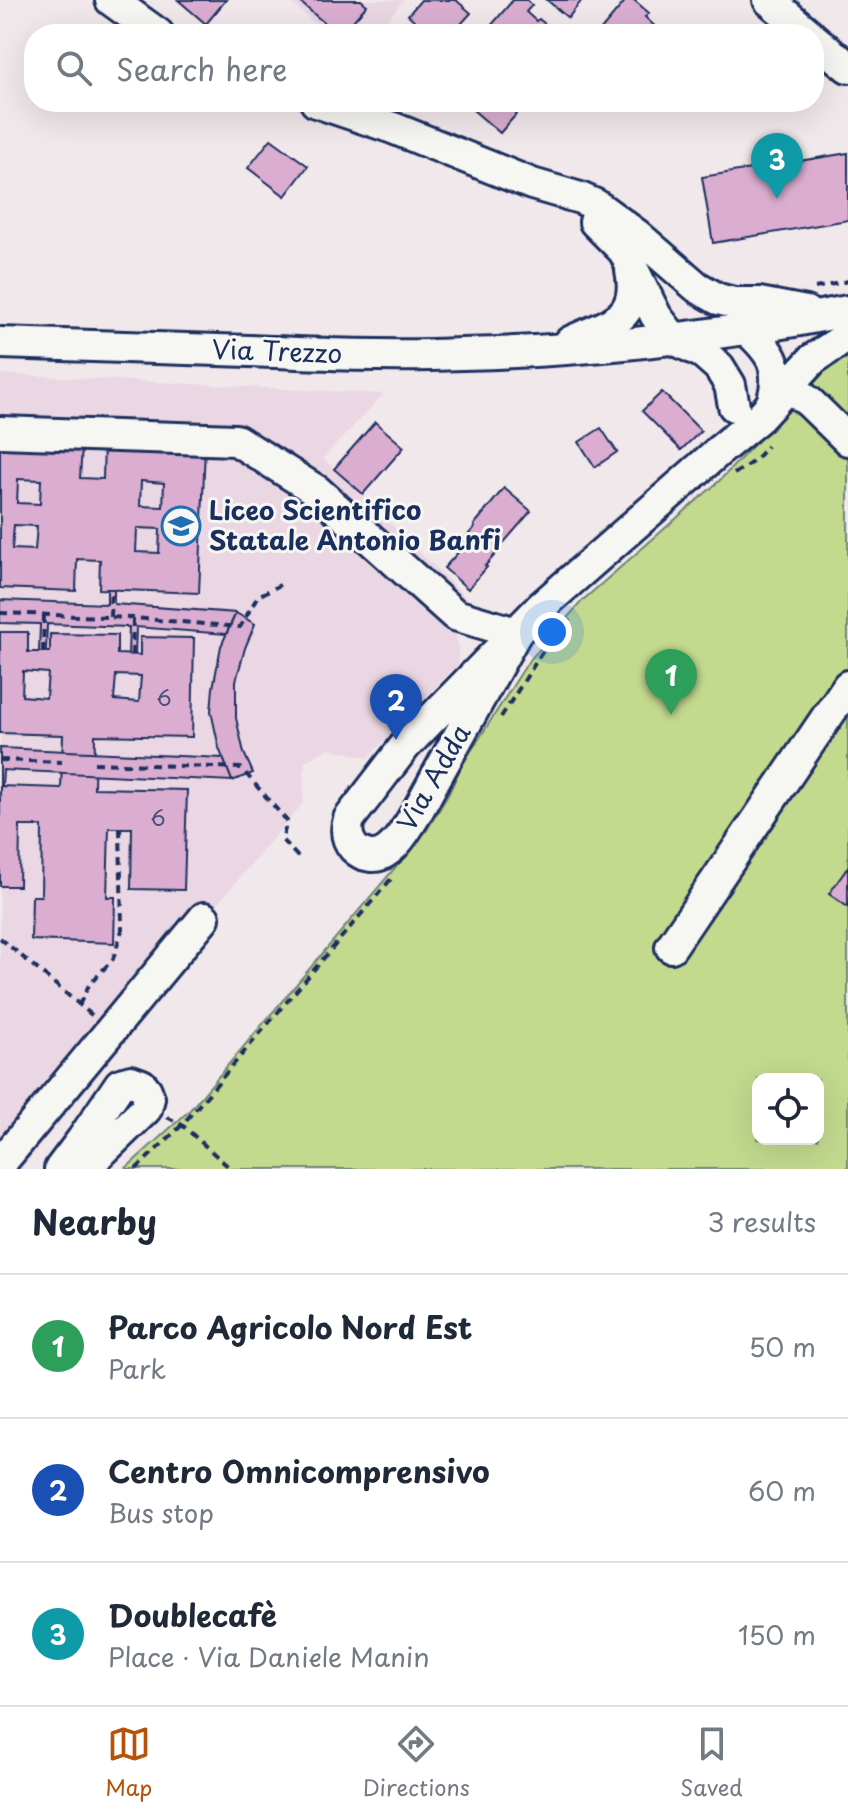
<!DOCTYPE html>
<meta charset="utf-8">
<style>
:root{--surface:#fff;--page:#f2f2f3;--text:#1f2937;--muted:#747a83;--line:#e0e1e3;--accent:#b45309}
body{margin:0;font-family:"Playpen Sans",sans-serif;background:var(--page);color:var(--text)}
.controls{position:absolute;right:24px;bottom:24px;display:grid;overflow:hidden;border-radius:16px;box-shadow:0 8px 32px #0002}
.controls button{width:72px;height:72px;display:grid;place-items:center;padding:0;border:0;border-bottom:2px solid var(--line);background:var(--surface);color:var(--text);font:40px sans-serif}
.you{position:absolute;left:552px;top:632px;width:28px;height:28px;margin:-20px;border:6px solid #fff;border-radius:50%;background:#1a73e8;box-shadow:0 0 0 12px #1a73e833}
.badge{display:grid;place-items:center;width:52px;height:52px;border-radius:50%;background:var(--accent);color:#fff;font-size:26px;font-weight:700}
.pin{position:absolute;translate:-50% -66px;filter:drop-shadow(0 2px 4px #0008)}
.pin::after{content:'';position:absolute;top:42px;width:28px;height:24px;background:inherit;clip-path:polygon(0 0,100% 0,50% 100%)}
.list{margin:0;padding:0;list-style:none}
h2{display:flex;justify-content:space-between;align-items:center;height:104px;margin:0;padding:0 32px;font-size:34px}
h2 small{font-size:26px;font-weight:400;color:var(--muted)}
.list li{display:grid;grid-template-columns:52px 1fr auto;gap:24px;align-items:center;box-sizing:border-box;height:144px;padding:0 32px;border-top:2px solid var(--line)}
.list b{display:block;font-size:30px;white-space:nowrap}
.list p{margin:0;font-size:26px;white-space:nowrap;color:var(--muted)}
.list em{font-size:26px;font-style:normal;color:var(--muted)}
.icon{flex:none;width:44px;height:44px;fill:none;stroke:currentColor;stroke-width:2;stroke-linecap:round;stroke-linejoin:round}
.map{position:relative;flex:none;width:848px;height:1169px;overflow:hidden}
.search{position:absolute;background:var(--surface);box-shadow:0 8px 32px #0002;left:24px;right:24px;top:24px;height:88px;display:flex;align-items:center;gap:20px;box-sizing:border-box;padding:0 28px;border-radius:32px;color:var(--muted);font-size:30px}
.sheet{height:536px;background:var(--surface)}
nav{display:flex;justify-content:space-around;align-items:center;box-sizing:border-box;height:112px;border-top:2px solid var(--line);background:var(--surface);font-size:22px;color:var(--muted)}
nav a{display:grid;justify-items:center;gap:4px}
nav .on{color:var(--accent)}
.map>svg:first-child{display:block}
</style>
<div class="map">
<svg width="848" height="1169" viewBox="0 0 848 1169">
<rect width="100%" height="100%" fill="#f1e8eb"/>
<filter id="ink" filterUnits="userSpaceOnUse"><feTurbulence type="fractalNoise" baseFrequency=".0125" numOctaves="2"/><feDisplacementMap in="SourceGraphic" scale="16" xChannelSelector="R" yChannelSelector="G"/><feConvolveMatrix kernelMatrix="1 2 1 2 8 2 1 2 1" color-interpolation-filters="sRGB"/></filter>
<g filter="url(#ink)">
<g fill="#ead7e3">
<polygon points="288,0 404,0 374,34 326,34"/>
<polygon points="0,374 384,394 323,458 469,600 455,615 459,663 368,758 329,748 305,762 303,803 214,908 216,932 21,1169 0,1169"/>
</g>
<path fill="#c3d98e" stroke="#6f8476" stroke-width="2" fill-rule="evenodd" d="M848,358V1169H125L190,1110L427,830L448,795L461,767L528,662L583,600L718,482L776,422L810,379L833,362ZM758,1079H818V1139H758Z"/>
<g fill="#dbaed1" stroke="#1b2f5e" stroke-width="2" fill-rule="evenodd">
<polygon points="178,0 226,0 206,24"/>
<polygon points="301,0 361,0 367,5 342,34 337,34 300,2"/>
<polygon points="421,0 456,0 471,13 461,24 465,28 460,34 430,34 408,15"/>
<polygon points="513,0 527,0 532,5 526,12 536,21 539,19 557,34 484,34"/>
<polygon points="547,0 582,0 568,18"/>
<polygon points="626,0 634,0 649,13 645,17 662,33 661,34 603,34 600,31"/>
<polygon points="467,102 527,102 500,133 466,104"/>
<polygon points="271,139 308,166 285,196 248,168"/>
<polygon points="848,153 848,220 713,243 702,177"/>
<polygon points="662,392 701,431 681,450 642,411"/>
<polygon points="375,422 404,447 363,494 334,469"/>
<polygon points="601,428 617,452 595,467 579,442"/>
<path d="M0,441L82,445L80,478L103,479L104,443L205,447L199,593L99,589L100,560L77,559L76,591L0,588ZM18,479L41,480L40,504L17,503ZM141,481L164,483L163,507L140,506ZM14,525L37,526L35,550L12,549ZM137,528L160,529L159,553L136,552Z"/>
<polygon points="504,488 531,511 500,547 501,548 485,566 487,567 468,589 444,568 463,547 460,544 475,527 474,525"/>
<polygon points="107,589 114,589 114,604 236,613 226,634 136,627 135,655 128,655 129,627 47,624 46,652 39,652 40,624 0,623 0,600 107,604"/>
<polygon points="236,613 255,624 245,648 236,681 236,718 244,753 253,773 232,781 219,748 211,711 213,688 221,646"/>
<path d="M0,632H28V652H50V634L117,635V654L140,655V637L194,638L192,737L95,735L94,788L187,790L184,890L131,889L132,828H109L107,897H115L114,943L31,940L32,896H41L42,826H20L19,886H0V786L61,788L63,735L0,733ZM23,671L48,673L46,698L22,696ZM116,675L141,676L139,702L114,700Z"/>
<polygon points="0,748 223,758 232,781 3,770 2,786 0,786"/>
<polygon points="848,867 848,907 829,894"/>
</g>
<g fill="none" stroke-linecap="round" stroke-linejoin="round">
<defs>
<g id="minor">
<polyline points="111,0 158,34"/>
<polyline points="769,0 809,34"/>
<polyline points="814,39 848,67"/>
<polyline points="316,102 393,128 532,184 580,198 596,205 637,235 697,287 718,299 734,303 759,303 806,312"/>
<polyline points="595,222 624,251 656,316 674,339 703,353 719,367 730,385 734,406"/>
<path d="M746,329C772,352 783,368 772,403"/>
<path d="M570,342C608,324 641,320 631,270"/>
<path d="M0,343C83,346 166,349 249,351C320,354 391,357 462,354C592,351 721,336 848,311"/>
<polyline points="788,386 809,402 848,440"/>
<polyline points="0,432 236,440 317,491 455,615 516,633"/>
<path d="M516,633C489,682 462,731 435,779C425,797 404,840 387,851C377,859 363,857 354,848C346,839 346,829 349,819L405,746L542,606L720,450L760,417L813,359L848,336"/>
<polyline points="671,947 848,686"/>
<polyline points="0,1164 204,918"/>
<polyline points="60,1169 82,1140 120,1084 131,1081 142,1085 146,1090 149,1098 146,1109 84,1169"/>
</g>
</defs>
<use href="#minor" stroke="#1b2f5e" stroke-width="36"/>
<g stroke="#1b2f5e" stroke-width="4" stroke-dasharray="8 6" stroke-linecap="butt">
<polyline points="815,288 848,281"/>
<polyline points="734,474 754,461 767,446"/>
<polyline points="0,613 133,618 240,627 258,596 280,585"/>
<polyline points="110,617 111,589"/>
<polyline points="43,652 44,615"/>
<polyline points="132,655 133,618"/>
<polyline points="501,717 548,643 572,616"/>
<polyline points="0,760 62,762"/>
<polyline points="94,763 241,768 287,821 282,840 298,857"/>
<polyline points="0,938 93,1016"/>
<polyline points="79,1005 89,985 113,959 122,930 120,828"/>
<polyline points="167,1117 182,1125 231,1169"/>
<polyline points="136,1169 182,1125 391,879"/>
</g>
<use href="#minor" stroke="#f6f6f2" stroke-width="30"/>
</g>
</g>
<defs>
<symbol id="school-ring" viewBox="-11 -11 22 22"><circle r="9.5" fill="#f6f6f2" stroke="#1f6fb2" stroke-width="1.5"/><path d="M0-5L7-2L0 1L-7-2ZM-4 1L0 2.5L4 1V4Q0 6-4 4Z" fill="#1f6fb2"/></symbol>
</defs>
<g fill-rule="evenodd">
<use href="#school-ring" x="159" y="504" width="44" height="44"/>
</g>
<g text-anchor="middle" stroke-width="6" stroke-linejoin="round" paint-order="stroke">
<g font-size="22" fill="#4b4f7b">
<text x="164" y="706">6</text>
<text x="158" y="826">6</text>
</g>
<g font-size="26" fill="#1b2f5e" stroke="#f6f6f2">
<text transform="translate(277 352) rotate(2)" y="9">Via Trezzo</text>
<text transform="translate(434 778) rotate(-60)" y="9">Via Adda</text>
</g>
<g font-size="26" font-weight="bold" fill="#1b2f5e" stroke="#f6f6f2" text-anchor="start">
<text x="209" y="520">Liceo Scientifico<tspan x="209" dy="30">Statale Antonio Banfi</tspan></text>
</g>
</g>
</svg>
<div class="controls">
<button><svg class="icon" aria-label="locate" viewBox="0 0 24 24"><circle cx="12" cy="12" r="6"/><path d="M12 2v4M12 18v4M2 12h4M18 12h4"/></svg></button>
</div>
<div class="you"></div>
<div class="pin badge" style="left:671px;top:715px;background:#2e9e5b">1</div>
<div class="pin badge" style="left:396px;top:740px;background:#1a4fb4">2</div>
<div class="pin badge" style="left:777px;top:199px;background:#0f9aa8">3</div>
<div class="search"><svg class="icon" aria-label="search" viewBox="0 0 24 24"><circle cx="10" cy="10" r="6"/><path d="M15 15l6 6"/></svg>Search here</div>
</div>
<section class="sheet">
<h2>Nearby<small>3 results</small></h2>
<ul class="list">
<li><span class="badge" style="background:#2e9e5b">1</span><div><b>Parco Agricolo Nord Est</b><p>Park</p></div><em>50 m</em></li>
<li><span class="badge" style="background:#1a4fb4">2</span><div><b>Centro Omnicomprensivo</b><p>Bus stop</p></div><em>60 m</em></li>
<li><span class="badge" style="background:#0f9aa8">3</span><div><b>Doublecafè</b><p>Place · Via Daniele Manin</p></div><em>150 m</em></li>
</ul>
</section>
<nav>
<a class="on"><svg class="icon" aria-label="map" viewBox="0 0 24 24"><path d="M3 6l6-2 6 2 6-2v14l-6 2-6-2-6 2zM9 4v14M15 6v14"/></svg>Map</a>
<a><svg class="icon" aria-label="directions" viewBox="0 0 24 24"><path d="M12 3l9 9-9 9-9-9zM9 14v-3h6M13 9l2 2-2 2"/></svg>Directions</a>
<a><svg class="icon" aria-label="saved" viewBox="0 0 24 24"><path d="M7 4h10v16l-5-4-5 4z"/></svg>Saved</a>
</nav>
